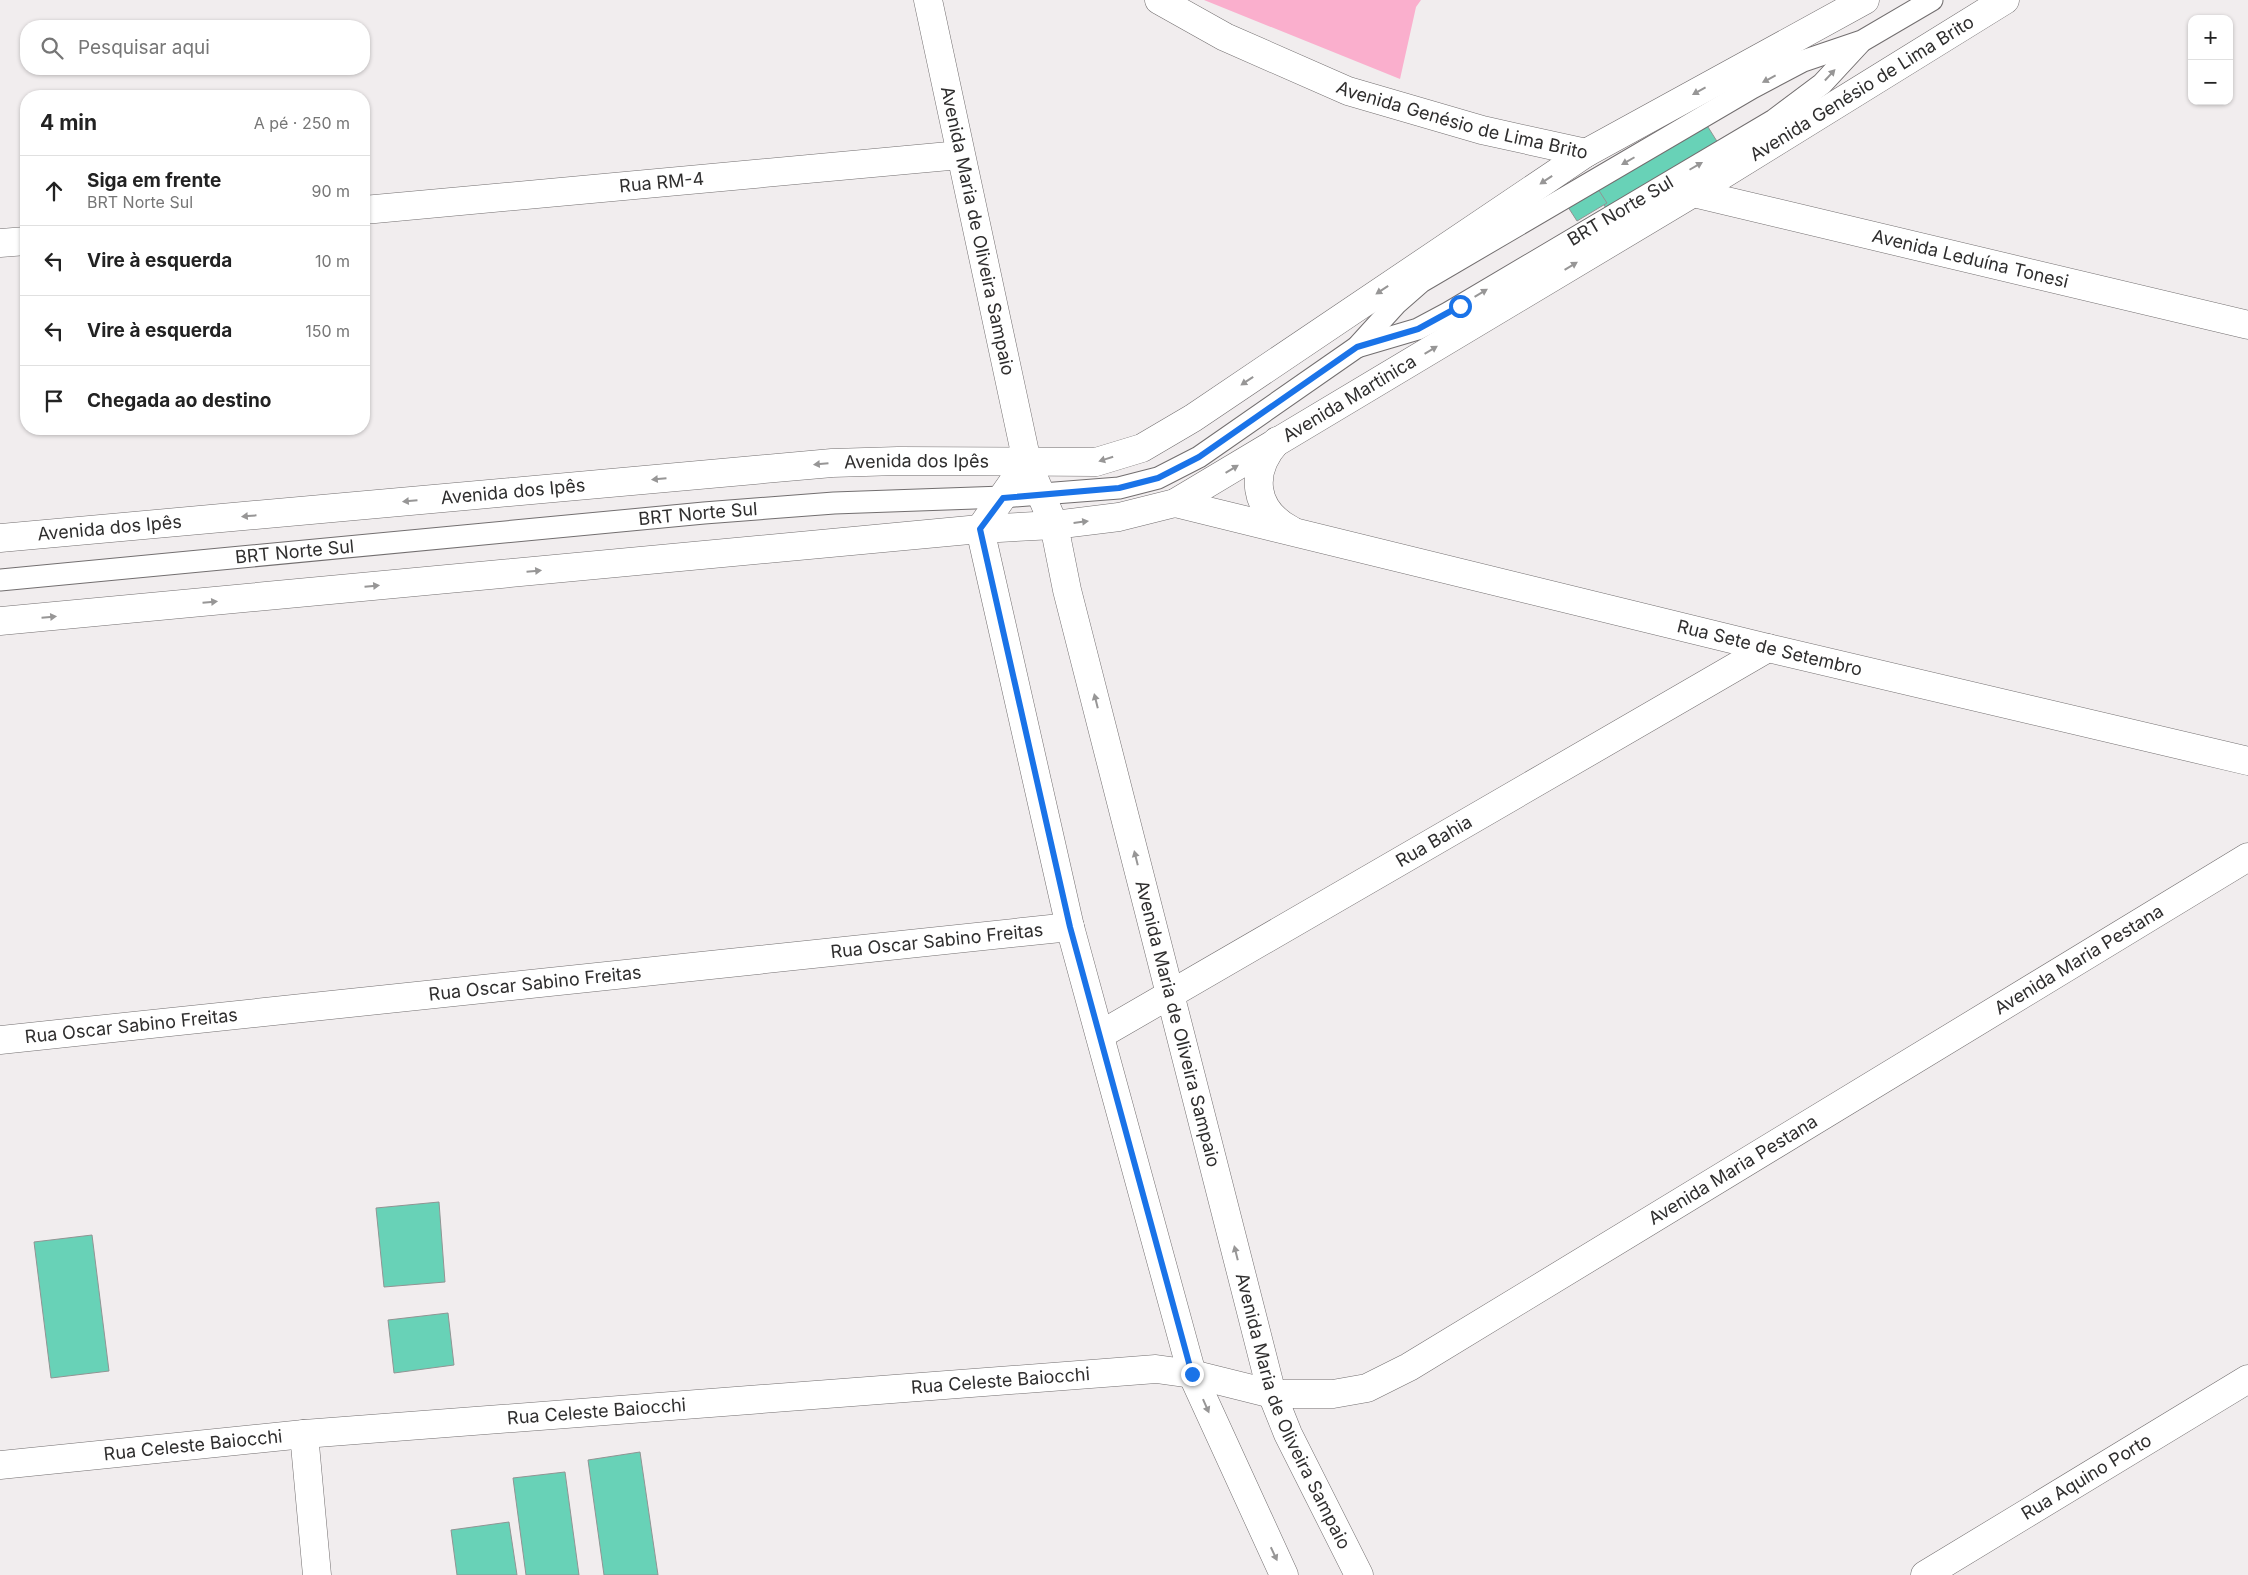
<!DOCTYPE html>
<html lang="pt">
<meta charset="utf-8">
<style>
:root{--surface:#fff;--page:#f6f6f6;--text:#222;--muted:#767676;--line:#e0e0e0}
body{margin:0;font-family:Inter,sans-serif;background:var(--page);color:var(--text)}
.controls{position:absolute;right:15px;top:15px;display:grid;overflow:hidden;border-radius:10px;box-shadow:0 1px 4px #0004}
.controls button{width:45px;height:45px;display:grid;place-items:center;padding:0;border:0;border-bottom:1px solid var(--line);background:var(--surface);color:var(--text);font:25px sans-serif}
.stop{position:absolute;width:15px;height:15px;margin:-11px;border:4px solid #1a73e8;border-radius:50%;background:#fff}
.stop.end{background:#1a73e8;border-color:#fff;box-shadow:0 1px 5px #0008}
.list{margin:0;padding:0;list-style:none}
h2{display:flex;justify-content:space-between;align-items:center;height:65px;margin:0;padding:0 20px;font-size:21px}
h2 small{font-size:16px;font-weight:400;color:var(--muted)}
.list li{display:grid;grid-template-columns:32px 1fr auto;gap:15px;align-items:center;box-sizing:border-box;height:70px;padding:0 20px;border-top:1px solid var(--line)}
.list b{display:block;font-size:19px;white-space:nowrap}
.list p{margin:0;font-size:16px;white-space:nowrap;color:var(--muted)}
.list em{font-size:16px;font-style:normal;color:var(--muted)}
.icon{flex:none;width:28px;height:28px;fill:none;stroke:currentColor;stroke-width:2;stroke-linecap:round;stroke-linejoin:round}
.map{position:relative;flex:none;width:2248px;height:1575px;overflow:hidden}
.search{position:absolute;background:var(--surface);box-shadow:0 1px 4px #0004;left:20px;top:20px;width:350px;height:55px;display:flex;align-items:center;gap:12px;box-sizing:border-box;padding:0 18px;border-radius:20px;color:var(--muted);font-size:19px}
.panel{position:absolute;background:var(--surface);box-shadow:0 1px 4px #0004;left:20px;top:90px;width:350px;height:345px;border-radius:20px}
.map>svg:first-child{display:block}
</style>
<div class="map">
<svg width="2248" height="1575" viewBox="0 0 2248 1575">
<rect width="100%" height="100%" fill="#f1edee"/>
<polygon fill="#faafcd" points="1204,0 1421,0 1416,7 1400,79"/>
<g fill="#68d2b7" stroke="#919493">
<polygon points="1698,111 1723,151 1612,218 1588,179"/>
<polygon points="1598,189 1607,203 1577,221 1568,207"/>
<polygon points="439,1202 445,1282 384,1287 376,1208"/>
<polygon points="92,1235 109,1371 51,1378 34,1242"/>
<polygon points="448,1313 454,1365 394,1373 388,1320"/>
<polygon points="640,1452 658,1575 604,1575 588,1460"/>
<polygon points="565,1472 579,1575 526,1575 513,1478"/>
<polygon points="509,1522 517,1575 457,1575 451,1530"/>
</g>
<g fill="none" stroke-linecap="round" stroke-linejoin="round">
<defs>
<g id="lane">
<path id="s1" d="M1357,347L1418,329L1448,313L1774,120L1822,84L1860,43"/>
<path id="s2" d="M0,580L704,513L834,503L1003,497L1119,488L1158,478L1199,457L1357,347L1397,303L1421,282L1752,88L1803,61L1862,41L1932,0"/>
</g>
<g id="street">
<path id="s3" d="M1693,193L2248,325"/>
<path id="s4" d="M364,210L960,155"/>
<polyline points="0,243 26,241"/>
<path d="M1277,441C1249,472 1253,510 1291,530"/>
<path id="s5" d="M1175,503L1768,648L2248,761"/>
<path id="s6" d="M1100,1035L1768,648"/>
<path id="s7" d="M0,1040L1070,927"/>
<polyline points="304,1434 317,1575"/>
<path id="s8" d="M0,1465L304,1434L1156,1369L1192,1374"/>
<path id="s9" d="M1925,1575L2248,1379"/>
</g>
<g id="secondary">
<path id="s10" d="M928,0L1027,462L1054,525L1067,590L1272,1394L1288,1434L1359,1575"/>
<path id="s11" d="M1159,0L1225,37L1348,91L1482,130L1586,153"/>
<polyline points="1027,462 980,529 1070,927 1192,1374 1284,1575"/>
<path id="s12" d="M0,538L832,463L898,461L1096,462L1142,448L1193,418L1586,153L1865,0"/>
<path id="s13" d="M0,621L980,529L1054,525L1119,517L1175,503L1693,193L2005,0"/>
<path id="s14" d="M1192,1374L1272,1394H1333L1367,1388L1409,1367L2248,857"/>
</g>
</defs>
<use href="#lane" stroke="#726e6f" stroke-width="23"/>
<use href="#street" stroke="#726e6f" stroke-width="29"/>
<use href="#secondary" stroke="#726e6f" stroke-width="29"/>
<use href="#lane" stroke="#fff" stroke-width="21"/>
<use href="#street" stroke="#fff" stroke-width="28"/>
<use href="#secondary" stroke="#fff" stroke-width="28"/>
</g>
<defs><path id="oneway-solid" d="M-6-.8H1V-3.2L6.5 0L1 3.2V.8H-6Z" transform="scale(1.25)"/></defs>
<g fill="#979696">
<use href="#oneway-solid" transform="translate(1830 75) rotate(-47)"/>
<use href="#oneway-solid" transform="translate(1769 79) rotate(152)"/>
<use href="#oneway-solid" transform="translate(1699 91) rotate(151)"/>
<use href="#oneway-solid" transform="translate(1628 161) rotate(150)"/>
<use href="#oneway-solid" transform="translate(1696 166) rotate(-30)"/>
<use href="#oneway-solid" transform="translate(1546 180) rotate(146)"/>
<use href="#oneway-solid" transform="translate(1571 266) rotate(-31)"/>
<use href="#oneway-solid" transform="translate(1382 290) rotate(146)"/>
<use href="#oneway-solid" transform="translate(1481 293) rotate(-31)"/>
<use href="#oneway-solid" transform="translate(1431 350) rotate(-31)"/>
<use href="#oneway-solid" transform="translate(1247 381) rotate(146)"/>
<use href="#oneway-solid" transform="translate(1106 459) rotate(163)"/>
<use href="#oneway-solid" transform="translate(821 464) rotate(175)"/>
<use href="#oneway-solid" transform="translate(1232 469) rotate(-31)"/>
<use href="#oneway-solid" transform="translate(659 479) rotate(175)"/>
<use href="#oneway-solid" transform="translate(410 501) rotate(175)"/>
<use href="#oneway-solid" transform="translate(249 516) rotate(175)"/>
<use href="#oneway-solid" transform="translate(1081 522) rotate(-7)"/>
<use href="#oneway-solid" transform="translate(534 571) rotate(-5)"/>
<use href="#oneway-solid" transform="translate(372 586) rotate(-5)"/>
<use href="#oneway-solid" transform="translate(210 602) rotate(-5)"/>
<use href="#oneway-solid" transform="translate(49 617) rotate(-5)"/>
<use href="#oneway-solid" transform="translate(1096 701) rotate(-104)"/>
<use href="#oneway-solid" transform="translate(1136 858) rotate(-104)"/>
<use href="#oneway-solid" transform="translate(1236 1253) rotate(-104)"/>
<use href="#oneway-solid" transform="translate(1206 1406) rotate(66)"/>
<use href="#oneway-solid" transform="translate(1274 1554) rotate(65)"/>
</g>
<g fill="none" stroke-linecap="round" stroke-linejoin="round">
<polyline stroke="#1a73e8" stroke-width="6" points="1192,1374 1070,927 980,529 1003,498 1119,488 1158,478 1199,457 1357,347 1418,329 1460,306"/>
</g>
<g text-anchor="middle" stroke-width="5" stroke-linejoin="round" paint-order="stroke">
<g font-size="18" fill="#2f2e2e" stroke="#f1edee">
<text dy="6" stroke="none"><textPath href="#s13" startOffset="1984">Avenida Genésio de Lima Brito</textPath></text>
<text dy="6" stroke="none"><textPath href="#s11" startOffset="328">Avenida Genésio de Lima Brito</textPath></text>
<text dy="6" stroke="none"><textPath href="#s4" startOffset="299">Rua RM-4</textPath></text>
<text dy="6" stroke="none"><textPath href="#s1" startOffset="298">BRT Norte Sul</textPath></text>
<text dy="6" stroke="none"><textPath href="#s10" startOffset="236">Avenida Maria de Oliveira Sampaio</textPath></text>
<text dy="6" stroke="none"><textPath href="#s3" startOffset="285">Avenida Leduína Tonesi</textPath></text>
<text dy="6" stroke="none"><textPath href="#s13" startOffset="1385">Avenida Martinica</textPath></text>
<text dy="6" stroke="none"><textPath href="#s12" startOffset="920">Avenida dos Ipês</textPath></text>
<text dy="6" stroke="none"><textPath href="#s12" startOffset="515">Avenida dos Ipês</textPath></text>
<text dy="6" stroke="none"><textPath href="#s2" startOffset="701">BRT Norte Sul</textPath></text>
<text dy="6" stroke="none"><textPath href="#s12" startOffset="110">Avenida dos Ipês</textPath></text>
<text dy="6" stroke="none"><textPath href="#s2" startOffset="296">BRT Norte Sul</textPath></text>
<text dy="6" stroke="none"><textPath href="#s5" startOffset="612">Rua Sete de Setembro</textPath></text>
<text dy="6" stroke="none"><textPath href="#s6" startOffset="386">Rua Bahia</textPath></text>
<text dy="6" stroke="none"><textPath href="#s7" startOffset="942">Rua Oscar Sabino Freitas</textPath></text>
<text dy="6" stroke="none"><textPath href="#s14" startOffset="1009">Avenida Maria Pestana</textPath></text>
<text dy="6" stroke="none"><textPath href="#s7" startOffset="538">Rua Oscar Sabino Freitas</textPath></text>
<text dy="6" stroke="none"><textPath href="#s10" startOffset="1055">Avenida Maria de Oliveira Sampaio</textPath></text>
<text dy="6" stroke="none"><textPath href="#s7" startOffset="132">Rua Oscar Sabino Freitas</textPath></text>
<text dy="6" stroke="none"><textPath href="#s14" startOffset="604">Avenida Maria Pestana</textPath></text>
<text dy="6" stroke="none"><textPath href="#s8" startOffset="1004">Rua Celeste Baiocchi</textPath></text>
<text dy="6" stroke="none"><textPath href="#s10" startOffset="1460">Avenida Maria de Oliveira Sampaio</textPath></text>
<text dy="6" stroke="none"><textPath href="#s8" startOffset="599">Rua Celeste Baiocchi</textPath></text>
<text dy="6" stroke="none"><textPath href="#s8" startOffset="194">Rua Celeste Baiocchi</textPath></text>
<text dy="6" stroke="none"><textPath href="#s9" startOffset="189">Rua Aquino Porto</textPath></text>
</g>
</g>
</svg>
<div class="controls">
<button>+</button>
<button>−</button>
</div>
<div class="stop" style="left:1460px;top:306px"></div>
<div class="stop end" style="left:1192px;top:1374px"></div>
<div class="search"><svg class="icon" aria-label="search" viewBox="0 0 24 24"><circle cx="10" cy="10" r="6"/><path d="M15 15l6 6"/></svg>Pesquisar aqui</div>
<section class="panel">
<h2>4 min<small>A pé · 250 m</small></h2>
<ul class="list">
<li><svg class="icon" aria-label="ahead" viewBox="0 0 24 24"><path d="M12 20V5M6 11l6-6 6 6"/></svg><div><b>Siga em frente</b><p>BRT Norte Sul</p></div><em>90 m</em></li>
<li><svg class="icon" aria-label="left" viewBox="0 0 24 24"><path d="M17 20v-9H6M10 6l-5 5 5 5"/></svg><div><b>Vire à esquerda</b></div><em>10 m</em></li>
<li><svg class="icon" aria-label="left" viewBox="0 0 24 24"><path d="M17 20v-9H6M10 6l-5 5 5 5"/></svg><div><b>Vire à esquerda</b></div><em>150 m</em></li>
<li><svg class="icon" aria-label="arrive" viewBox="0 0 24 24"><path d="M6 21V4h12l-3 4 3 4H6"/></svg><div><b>Chegada ao destino</b></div></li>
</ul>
</section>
</div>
